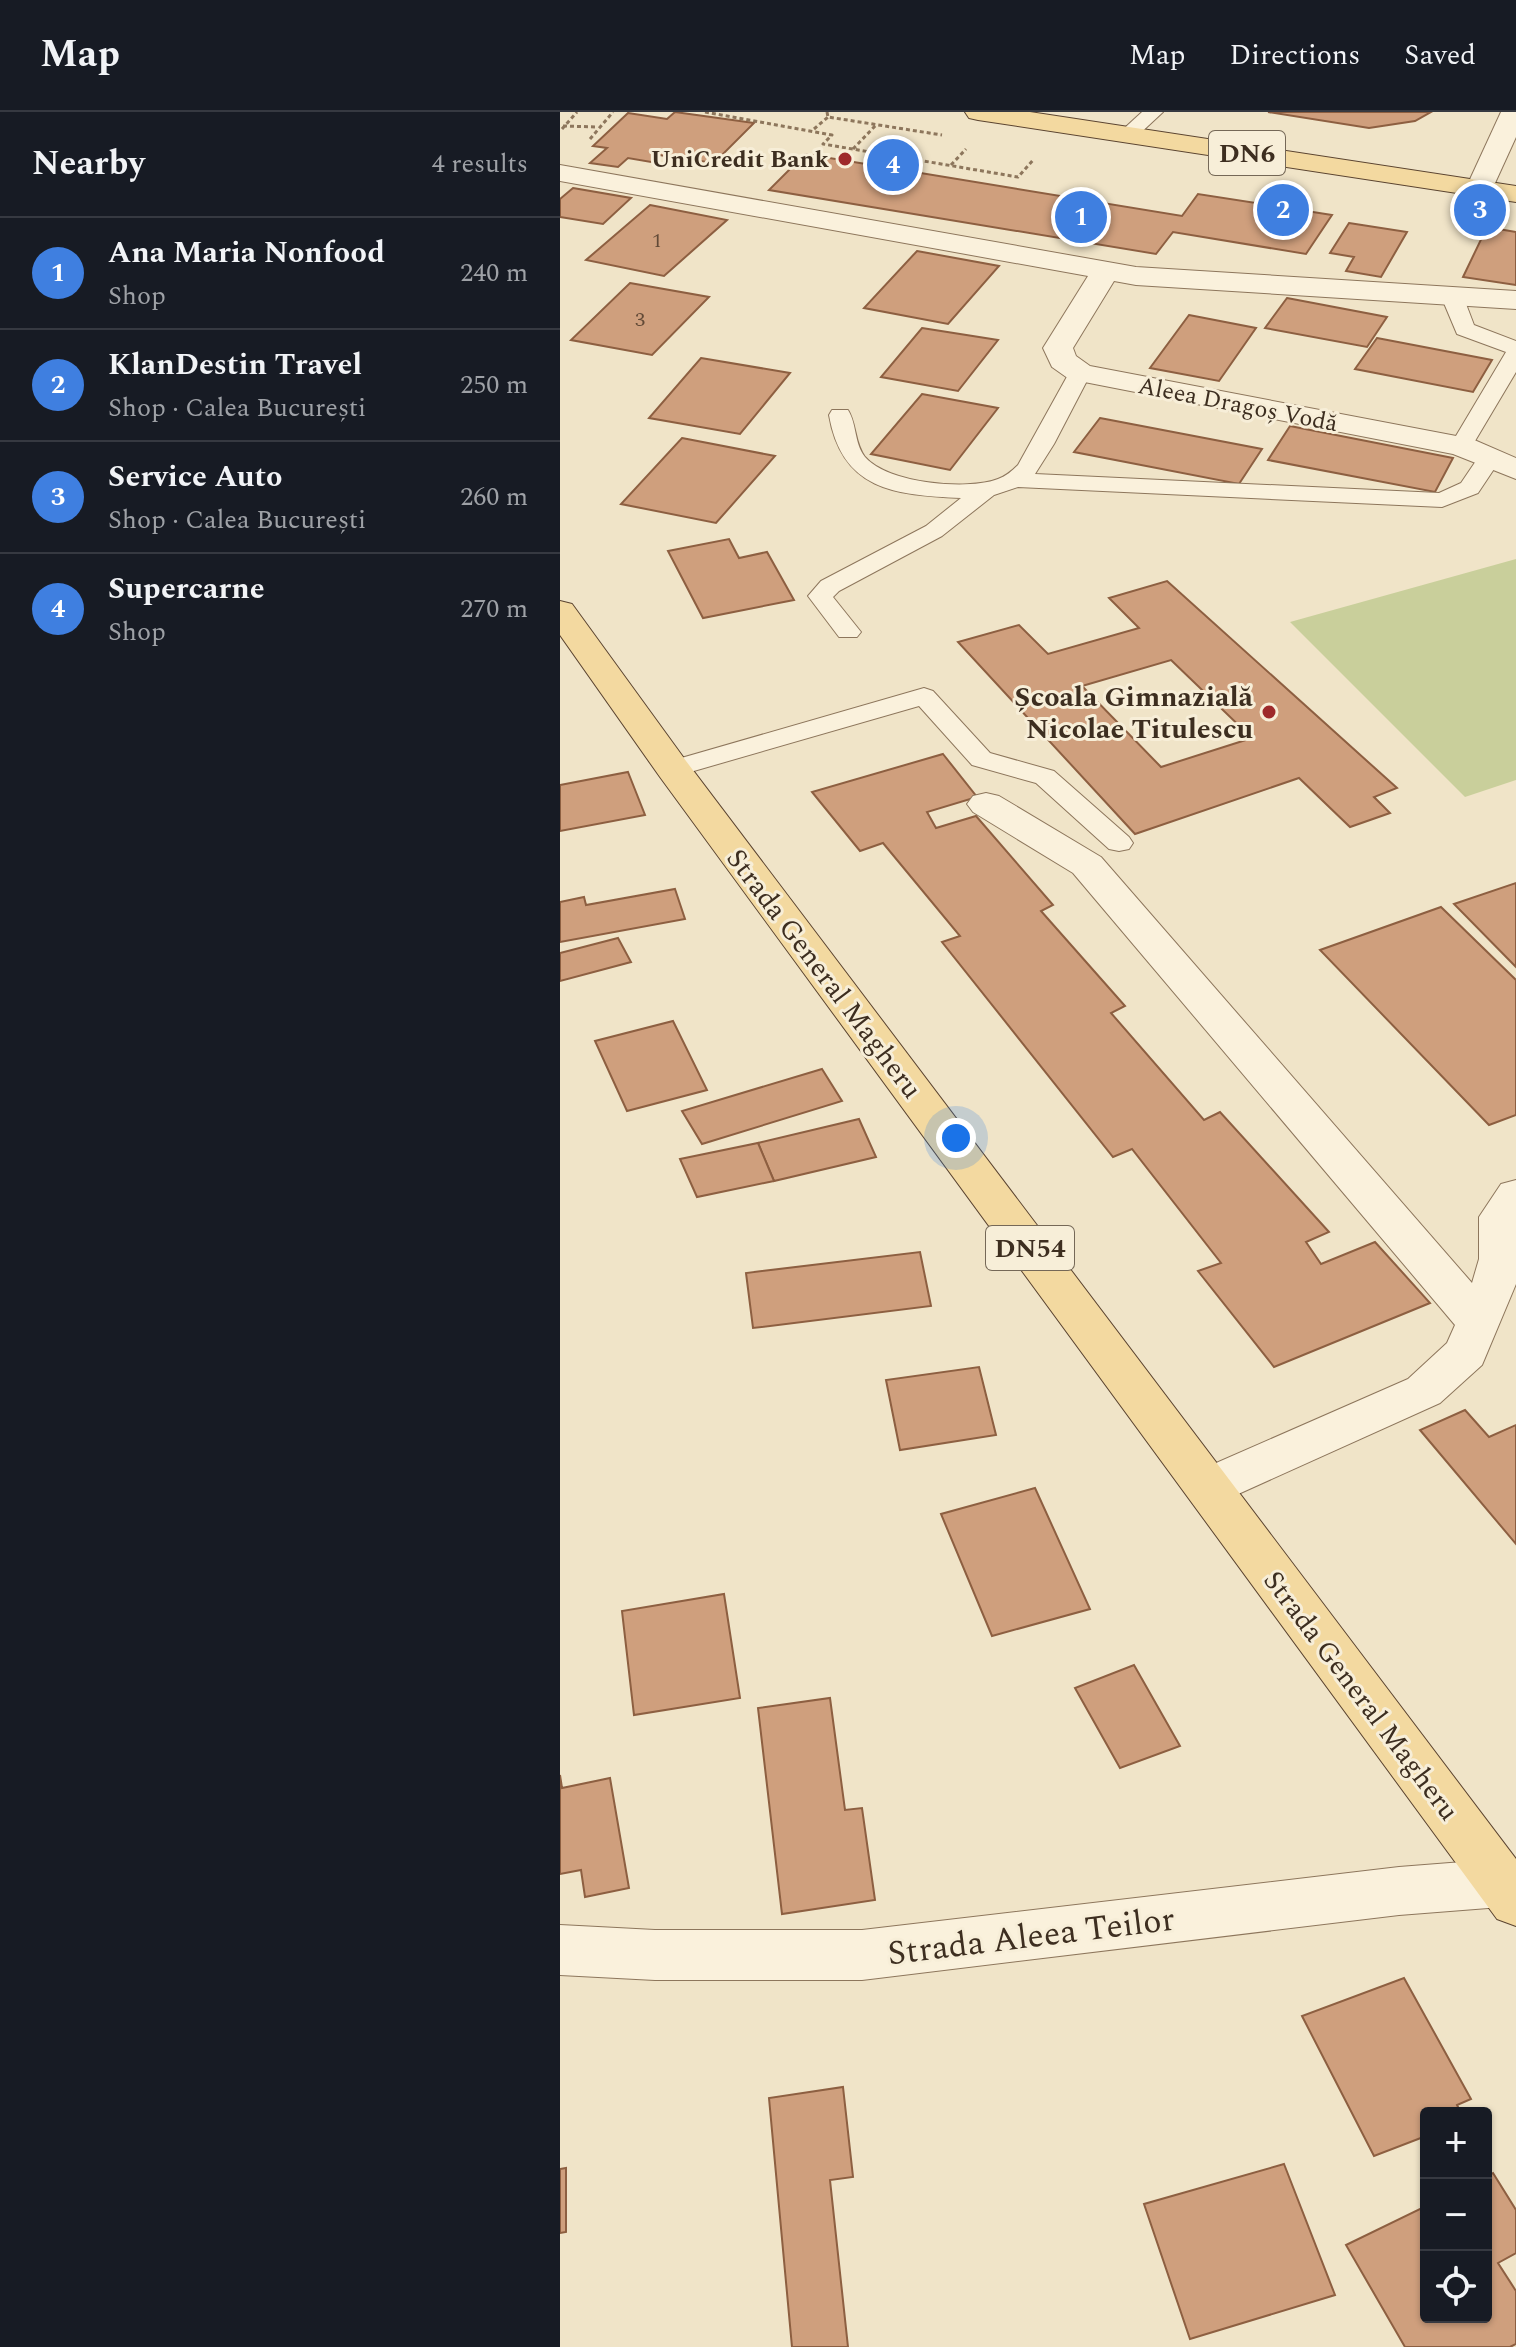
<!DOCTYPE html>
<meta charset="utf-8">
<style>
:root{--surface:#171b24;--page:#20242c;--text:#f1f3f6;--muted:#9ea1a6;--line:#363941;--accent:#cc999b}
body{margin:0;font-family:Spectral,serif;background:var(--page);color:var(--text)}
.controls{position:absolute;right:24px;bottom:24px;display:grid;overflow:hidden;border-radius:8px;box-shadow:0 2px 6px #0004}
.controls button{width:72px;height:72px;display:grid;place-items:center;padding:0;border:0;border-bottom:2px solid var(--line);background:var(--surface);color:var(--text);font:40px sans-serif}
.you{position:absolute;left:396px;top:1026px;width:28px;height:28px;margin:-20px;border:6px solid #fff;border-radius:50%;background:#1a73e8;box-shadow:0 0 0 12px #1a73e833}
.badge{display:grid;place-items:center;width:52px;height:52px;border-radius:50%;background:var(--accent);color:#fff;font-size:26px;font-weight:700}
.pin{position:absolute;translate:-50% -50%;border:4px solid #fff;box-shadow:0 2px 8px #0006}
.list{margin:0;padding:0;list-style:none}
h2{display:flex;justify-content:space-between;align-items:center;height:104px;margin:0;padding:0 32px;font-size:34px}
h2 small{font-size:26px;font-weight:400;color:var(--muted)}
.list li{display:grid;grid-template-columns:52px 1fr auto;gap:24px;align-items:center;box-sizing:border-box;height:112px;padding:0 32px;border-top:2px solid var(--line)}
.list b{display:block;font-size:30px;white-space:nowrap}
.list p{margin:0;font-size:26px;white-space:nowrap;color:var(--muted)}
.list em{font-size:26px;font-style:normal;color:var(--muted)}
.icon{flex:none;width:44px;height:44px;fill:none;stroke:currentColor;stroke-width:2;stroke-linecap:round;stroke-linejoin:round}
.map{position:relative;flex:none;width:956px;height:2235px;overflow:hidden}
header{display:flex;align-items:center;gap:48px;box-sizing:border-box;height:112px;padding:0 40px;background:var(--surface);border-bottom:2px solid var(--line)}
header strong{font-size:38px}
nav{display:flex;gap:44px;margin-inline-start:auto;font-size:28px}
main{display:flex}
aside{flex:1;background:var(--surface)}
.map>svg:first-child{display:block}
</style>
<header>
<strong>Map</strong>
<nav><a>Map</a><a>Directions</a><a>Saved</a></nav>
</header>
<main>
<aside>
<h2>Nearby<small>4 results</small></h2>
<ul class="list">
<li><span class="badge" style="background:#3f7fe0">1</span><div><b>Ana Maria Nonfood</b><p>Shop</p></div><em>240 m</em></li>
<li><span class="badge" style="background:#3f7fe0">2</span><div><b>KlanDestin Travel</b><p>Shop · Calea București</p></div><em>250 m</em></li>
<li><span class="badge" style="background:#3f7fe0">3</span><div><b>Service Auto</b><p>Shop · Calea București</p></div><em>260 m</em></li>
<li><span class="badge" style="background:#3f7fe0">4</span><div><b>Supercarne</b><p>Shop</p></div><em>270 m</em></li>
</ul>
</aside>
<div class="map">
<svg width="956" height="2235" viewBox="0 0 956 2235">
<rect width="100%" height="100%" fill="#f0e4c8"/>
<polygon fill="#c9cf9b" points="956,447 956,668 905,685 730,510"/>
<g fill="#cf9f7d" stroke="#8d5f41" stroke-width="2" fill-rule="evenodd">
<polygon points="115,0 194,11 154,51 99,43 91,50 68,46 58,55 30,51 47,36 33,34 68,1 107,7"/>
<polygon points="708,0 871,0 855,9 809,16"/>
<polygon points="245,42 622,104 638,82 772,103 746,142 613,120 596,142 209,78"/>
<polygon points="13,76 71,86 43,112 0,105 0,87"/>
<polygon points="90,93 167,108 104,164 26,148"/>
<polygon points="789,111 847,120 821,165 786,159 794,145 770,141"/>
<polygon points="927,115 956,120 956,173 903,165"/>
<polygon points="357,139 439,154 388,212 304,196"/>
<polygon points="70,171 149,185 92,243 11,228"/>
<polygon points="727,186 827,205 807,235 705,216"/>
<polygon points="629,203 696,216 659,269 590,256"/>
<polygon points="362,216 438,228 398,279 321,265"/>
<polygon points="817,226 932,248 913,280 795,257"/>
<polygon points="141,246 230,261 180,322 89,306"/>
<polygon points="362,282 438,296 390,358 311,342"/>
<polygon points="540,306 702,337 679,372 514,340"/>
<polygon points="730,314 893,346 875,380 708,348"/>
<polygon points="122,326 215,344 156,411 61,392"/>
<polygon points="169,427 179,446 207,440 234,488 143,506 108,439"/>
<path d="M607,469L837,676L814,685L830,701L790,715L739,666L575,722L398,530L459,513L488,542L579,516L549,486ZM611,548L692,626L601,655L522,574Z"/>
<polygon points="383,642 417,685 367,700 376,716 416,704 493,793 481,799 565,894 551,901 644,1008 660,1000 769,1120 746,1130 761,1152 815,1130 870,1191 714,1255 638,1159 661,1151 572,1037 553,1045 382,830 400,824 323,731 300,739 252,680"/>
<polygon points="68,660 85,703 0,719 0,673"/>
<polygon points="956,771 956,855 894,792"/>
<polygon points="115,777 125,807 0,830 0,790 24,785 26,793"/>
<polygon points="881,795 956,868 956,1003 929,1013 760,838"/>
<polygon points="58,826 71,850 0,869 0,841"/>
<polygon points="113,909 147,978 67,999 35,929"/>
<polygon points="262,957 282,989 142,1032 122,999"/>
<polygon points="299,1007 316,1045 214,1069 198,1031"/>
<polygon points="198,1031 214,1069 137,1085 120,1047"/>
<polygon points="360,1140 371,1194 193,1216 186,1161"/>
<polygon points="419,1255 436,1323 340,1338 326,1268"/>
<polygon points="905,1298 929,1325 956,1313 956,1432 860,1318"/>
<polygon points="475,1376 530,1497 432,1524 381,1402"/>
<polygon points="164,1482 180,1586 74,1603 62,1499"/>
<polygon points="574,1553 620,1634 560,1656 515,1576"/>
<polygon points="270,1586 285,1698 302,1696 315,1788 222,1802 198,1596"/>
<polygon points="0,1663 2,1676 50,1666 69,1776 25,1785 21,1758 0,1762"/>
<polygon points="844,1866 911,1987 897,1993 901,2001 866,2001 866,2024 814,2044 742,1904"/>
<polygon points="283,1975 293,2065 270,2068 288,2235 232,2235 209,1986"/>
<polygon points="724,2052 775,2183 630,2227 584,2092"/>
<polygon points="6,2056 6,2120 0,2121 0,2057"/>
<polygon points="933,2061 956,2098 956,2141 938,2151 956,2179 956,2232 950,2235 845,2235 786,2133 866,2094 866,2205 926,2205 926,2065"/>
</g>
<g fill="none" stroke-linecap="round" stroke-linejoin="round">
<defs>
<g id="service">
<polygon points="582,0 603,0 574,27 560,27 557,23"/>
<polygon points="892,178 903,184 914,213 956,229 956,260 912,334 909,339 893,339 890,334 946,240 897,222 881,184"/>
<path d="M520,254L531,261L494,332L475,362L879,381L901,371L922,340H938L942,345L918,381L882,395L458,375L434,383L382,424L279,479L273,485L301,520L297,525H279L248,484L261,469L366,414L401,386C334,383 282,378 269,303L272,298H288C297,312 294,331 305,345C327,371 407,379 438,367C446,364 452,359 458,353L509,261Z"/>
<polygon points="364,576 373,579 430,641 494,659 569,725 573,731 569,737 559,739 549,737 476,671 412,653 359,594 113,665 104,663 100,657 104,651"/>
</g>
<g id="minor">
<polygon points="941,0 956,0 956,25 930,82 920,84 910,82 906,76"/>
<polygon points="0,53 576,155 956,179 956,197 576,173 554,169 513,236 516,244 530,254 912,327 956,346 956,367 893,342 509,267 492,255 483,236 528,164 0,69"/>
<polygon points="426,681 439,684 541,745 912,1171 919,1147 919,1105 941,1072 956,1068 956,1172 922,1253 880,1291 665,1388 648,1394 631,1388 624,1375 631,1362 848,1267 887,1231 895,1213 513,761 413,700 407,692 413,684"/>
<polygon points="941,1747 956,1753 956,1789 941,1795 839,1803 302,1868 95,1868 0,1863 0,1813 95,1818 302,1818 839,1755"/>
</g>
<g id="primary">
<polygon points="405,0 470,0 956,74 956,90 418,8 409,6"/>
<polygon points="0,489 12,492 126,649 956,1747 956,1814 937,1807 100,665 0,523"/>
</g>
</defs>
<use href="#service" stroke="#8d765c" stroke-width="2"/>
<use href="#minor" stroke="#8d765c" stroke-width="2"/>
<use href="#primary" stroke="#5b4430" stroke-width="2"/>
<g stroke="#8d765c" stroke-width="3" stroke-dasharray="4 3" stroke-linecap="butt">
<polyline points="145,0 272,23 263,32 458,65 474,47"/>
<polyline points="267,0 268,5 382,23"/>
<polyline points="3,14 38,15"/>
<polyline points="2,17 17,0"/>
<polyline points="254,17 268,5"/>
<polyline points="30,27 53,0"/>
<polyline points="293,37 316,13"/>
<polyline points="391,53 406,37"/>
</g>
<use href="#service" fill="#faf1dc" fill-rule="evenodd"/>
<use href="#minor" fill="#faf1dc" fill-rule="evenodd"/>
<use href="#primary" fill="#f3d9a0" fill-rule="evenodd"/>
</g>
<g fill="#9e2a2b" stroke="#f7eed8" stroke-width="3">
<circle cx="285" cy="47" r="8"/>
<circle cx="709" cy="600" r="8"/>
</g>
<g text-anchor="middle" stroke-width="6" stroke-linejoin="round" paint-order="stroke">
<g font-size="20" fill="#624a37">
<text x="97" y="135">1</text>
<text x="80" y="214">3</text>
</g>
<g font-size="24" font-weight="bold" fill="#3d2e20" stroke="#f7eed8" text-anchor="end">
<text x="269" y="55">UniCredit Bank</text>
</g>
<g font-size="24" fill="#3d2e20" stroke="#f7eed8">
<text transform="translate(678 292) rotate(11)" y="8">Aleea Dragoș Vodă</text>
</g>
<g fill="#f7eed8" stroke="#756857" stroke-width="2">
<rect x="649" y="19" width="76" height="44" rx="6"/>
<rect x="426" y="1114" width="88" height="44" rx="6"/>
</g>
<g font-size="26" font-weight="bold" fill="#3d2e20">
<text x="687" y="50">DN6</text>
<text x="470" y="1145">DN54</text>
</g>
<g font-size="28" font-weight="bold" fill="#3d2e20" stroke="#f7eed8" text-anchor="end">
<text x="693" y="594">Școala Gimnazială<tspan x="693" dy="32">Nicolae Titulescu</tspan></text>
</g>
<g font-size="28" fill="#3d2e20" stroke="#f7eed8">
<text transform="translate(265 861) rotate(53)" y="10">Strada General Magheru</text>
<text transform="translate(802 1583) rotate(53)" y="10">Strada General Magheru</text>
</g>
<g font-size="34" fill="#3d2e20" stroke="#f7eed8">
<text transform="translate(471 1823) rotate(-7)" y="12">Strada Aleea Teilor</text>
</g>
</g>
</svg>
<div class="controls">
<button>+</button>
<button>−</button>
<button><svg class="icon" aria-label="locate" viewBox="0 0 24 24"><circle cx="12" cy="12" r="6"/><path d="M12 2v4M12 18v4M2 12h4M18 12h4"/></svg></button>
</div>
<div class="you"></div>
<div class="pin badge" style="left:521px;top:105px;background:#3f7fe0">1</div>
<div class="pin badge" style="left:723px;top:98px;background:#3f7fe0">2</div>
<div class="pin badge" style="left:920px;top:98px;background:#3f7fe0">3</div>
<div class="pin badge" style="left:333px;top:53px;background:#3f7fe0">4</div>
</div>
</main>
